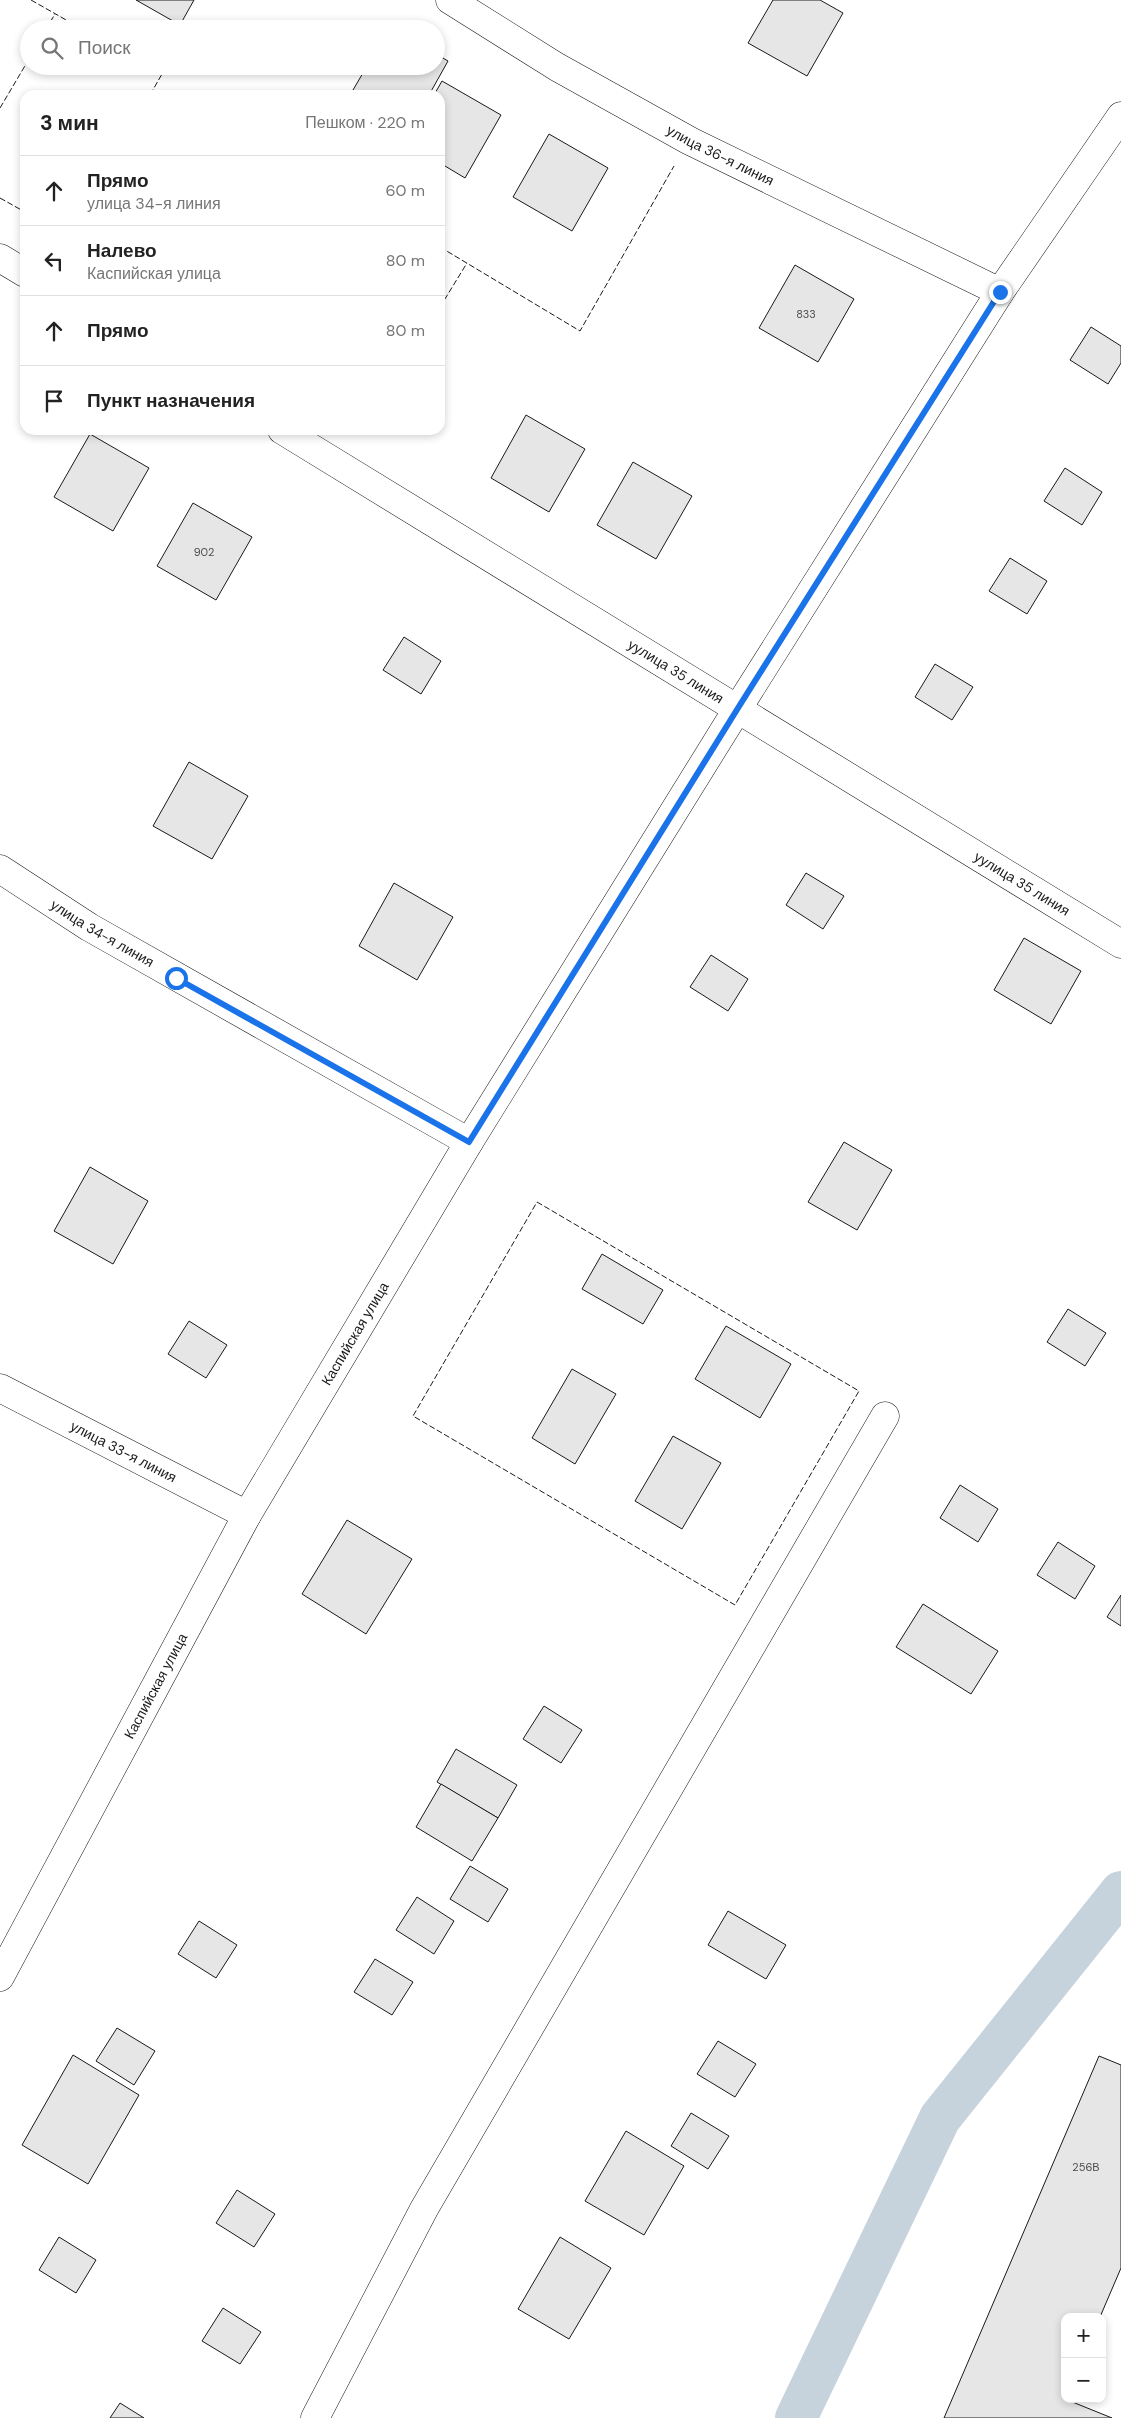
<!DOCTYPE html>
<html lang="ru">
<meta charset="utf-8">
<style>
:root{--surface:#fff;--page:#f6f6f6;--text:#222;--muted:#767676;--line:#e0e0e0}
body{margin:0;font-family:"DM Sans",sans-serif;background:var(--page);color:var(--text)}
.controls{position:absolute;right:15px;bottom:15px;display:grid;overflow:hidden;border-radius:10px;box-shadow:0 2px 8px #0003}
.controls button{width:45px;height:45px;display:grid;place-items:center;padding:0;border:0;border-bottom:1px solid var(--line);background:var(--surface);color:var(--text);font:25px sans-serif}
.stop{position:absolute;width:15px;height:15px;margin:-11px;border:4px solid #1a73e8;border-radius:50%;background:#fff}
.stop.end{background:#1a73e8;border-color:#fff;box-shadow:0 1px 5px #0008}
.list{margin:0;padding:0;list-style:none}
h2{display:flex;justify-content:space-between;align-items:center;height:65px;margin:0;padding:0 20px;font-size:21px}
h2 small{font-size:16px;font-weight:400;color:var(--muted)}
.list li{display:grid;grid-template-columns:32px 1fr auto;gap:15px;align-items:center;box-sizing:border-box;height:70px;padding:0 20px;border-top:1px solid var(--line)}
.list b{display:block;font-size:19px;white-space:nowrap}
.list p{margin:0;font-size:16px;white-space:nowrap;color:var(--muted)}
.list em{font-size:16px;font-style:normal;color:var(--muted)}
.icon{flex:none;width:28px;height:28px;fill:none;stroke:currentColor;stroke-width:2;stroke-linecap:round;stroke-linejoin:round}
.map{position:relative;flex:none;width:1121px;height:2418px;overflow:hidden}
.search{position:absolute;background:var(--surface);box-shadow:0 2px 8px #0003;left:20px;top:20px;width:425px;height:55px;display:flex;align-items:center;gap:12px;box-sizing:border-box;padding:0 18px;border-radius:28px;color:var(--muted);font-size:19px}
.panel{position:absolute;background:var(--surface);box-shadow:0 2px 8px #0003;left:20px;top:90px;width:425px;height:345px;border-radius:15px}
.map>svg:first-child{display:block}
</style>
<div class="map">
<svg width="1121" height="2418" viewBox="0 0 1121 2418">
<rect width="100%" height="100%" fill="#fff"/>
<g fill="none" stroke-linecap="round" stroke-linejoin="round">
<polyline stroke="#c6d2dc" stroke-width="42" points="796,2418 940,2118 1121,1892"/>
</g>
<g fill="#e6e6e6" stroke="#1a1a1a">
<polygon points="136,0 194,0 180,25"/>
<polygon points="773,0 820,0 843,13 807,76 748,43"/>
<polygon points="436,54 448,61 429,95 362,95 353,90 367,66 436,66"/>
<polygon points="442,81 501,115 465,178 440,163 440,95 434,95"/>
<polygon points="549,134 608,168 572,231 513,197"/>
<polygon points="795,265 854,299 818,362 759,328"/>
<polygon points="1091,327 1121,346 1121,363 1108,384 1070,360"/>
<polygon points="526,415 585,449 549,512 491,478"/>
<polygon points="90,434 149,468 113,531 54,497"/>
<polygon points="633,462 692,496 656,559 597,525"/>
<polygon points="1065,468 1102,492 1082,525 1044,501"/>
<polygon points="193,503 252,537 216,600 157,566"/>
<polygon points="1010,558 1047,581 1027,614 989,591"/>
<polygon points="404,637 441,661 421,694 383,670"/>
<polygon points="935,664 973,687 952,720 915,697"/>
<polygon points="189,762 248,796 212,859 153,826"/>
<polygon points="806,873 844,896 823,929 786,905"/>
<polygon points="394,883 453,917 417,980 359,946"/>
<polygon points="1024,938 1081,971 1051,1024 994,990"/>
<polygon points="711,955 748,979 728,1011 690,987"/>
<polygon points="844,1142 892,1170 857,1230 808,1202"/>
<polygon points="90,1167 148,1201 113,1264 54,1231"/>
<polygon points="602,1254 663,1290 643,1324 582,1289"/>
<polygon points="1068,1309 1106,1333 1085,1366 1047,1342"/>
<polygon points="189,1321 227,1345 206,1378 168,1354"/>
<polygon points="726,1326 791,1364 760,1418 695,1379"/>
<polygon points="572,1369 616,1394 575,1464 532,1438"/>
<polygon points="673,1436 721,1463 682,1529 635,1501"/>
<polygon points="960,1485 998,1509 978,1542 940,1518"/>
<polygon points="347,1520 412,1559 366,1634 302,1594"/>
<polygon points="1058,1542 1095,1566 1075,1599 1037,1575"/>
<polygon points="1121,1595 1121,1626 1107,1617"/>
<polygon points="923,1604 998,1651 971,1694 896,1647"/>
<polygon points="544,1706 582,1730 561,1763 523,1739"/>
<polygon points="456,1749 517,1785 498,1818 437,1782"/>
<polygon points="441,1784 498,1818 472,1861 416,1827"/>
<polygon points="470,1866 508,1889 488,1922 450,1899"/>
<polygon points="417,1897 454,1921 434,1954 396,1930"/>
<polygon points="728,1911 786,1945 766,1979 708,1945"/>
<polygon points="199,1921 237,1945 216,1978 178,1954"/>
<polygon points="375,1959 413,1982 392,2015 354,1992"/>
<polygon points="117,2028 155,2051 134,2085 96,2061"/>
<polygon points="718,2041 756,2064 735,2097 697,2074"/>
<polygon points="73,2055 139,2095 88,2184 22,2145"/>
<polygon points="1099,2056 1121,2065 1121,2268 1100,2317 1065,2317 1065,2399 1112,2418 944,2418"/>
<polygon points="691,2113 729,2136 708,2169 671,2146"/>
<polygon points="626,2131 684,2166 644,2235 585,2201"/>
<polygon points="237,2190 275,2214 254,2247 216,2223"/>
<polygon points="59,2237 96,2260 76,2293 39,2270"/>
<polygon points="560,2237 611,2268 569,2339 518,2309"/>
<polygon points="223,2308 261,2332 240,2364 202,2341"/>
<polygon points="120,2403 144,2418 110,2418"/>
</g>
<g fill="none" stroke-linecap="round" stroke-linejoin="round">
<defs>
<g id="minor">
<path id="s1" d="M450,0L557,67L690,141L1000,292"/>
<polyline points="0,258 25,273"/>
<path id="s2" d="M282,430L1121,944"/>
<path id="s3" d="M0,869L89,927L469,1142"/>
<path id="s4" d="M0,1388L247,1515"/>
<path id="s5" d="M0,1977L247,1515L469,1142L738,708L1000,292L1121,116"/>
<polyline points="315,2418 424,2209 885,1416"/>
</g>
</defs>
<use href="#minor" stroke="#1a1a1a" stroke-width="29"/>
<use href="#minor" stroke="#fff" stroke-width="28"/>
<g stroke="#1a1a1a" stroke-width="1" stroke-dasharray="6 2.5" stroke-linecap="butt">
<polyline points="31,0 82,29"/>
<polyline points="46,29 55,14"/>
<polyline points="148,66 162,74 150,95"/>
<polyline points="0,108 29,59"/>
<polyline points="0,198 25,212"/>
<polyline points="440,247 580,331 674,166"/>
<polyline points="440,307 467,263"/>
<polygon points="537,1202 859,1391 735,1605 413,1416"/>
</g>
</g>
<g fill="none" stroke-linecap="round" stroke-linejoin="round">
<polyline stroke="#1a73e8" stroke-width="6" points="176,978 469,1142 738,708 1000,292"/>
</g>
<g text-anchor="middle" stroke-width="4" stroke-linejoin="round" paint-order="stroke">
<g font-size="11" fill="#4d4d4d">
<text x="806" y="318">833</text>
<text x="204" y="556">902</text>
<text x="1086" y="2171">256В</text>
</g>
<g font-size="14" fill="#1a1a1a" stroke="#fff">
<text dy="5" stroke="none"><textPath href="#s1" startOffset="312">улица 36-я линия</textPath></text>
<text dy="5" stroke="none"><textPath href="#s2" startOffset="462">уулица 35 линия</textPath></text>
<text dy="5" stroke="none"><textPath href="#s2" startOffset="868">уулица 35 линия</textPath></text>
<text dy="5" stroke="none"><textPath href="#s3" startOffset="121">улица 34-я линия</textPath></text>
<text dy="5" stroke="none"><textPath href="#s5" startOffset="735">Каспийская улица</textPath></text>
<text dy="5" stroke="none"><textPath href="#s4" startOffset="139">улица 33-я линия</textPath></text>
<text dy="5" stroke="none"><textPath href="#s5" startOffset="330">Каспийская улица</textPath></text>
</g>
</g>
</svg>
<div class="controls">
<button>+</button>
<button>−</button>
</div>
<div class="stop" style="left:176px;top:978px"></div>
<div class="stop end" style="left:1000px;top:292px"></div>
<div class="search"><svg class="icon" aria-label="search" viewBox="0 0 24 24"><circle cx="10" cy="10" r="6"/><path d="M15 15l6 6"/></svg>Поиск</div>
<section class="panel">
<h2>3 мин<small>Пешком · 220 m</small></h2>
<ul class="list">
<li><svg class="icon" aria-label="ahead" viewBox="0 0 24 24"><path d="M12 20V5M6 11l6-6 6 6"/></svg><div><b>Прямо</b><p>улица 34-я линия</p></div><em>60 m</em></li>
<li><svg class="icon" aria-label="left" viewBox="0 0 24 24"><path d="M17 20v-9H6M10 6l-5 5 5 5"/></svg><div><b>Налево</b><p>Каспийская улица</p></div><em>80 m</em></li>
<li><svg class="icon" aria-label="ahead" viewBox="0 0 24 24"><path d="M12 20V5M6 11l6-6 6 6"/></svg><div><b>Прямо</b></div><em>80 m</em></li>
<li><svg class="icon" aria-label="arrive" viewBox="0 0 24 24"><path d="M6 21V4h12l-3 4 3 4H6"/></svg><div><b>Пункт назначения</b></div></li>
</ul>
</section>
</div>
